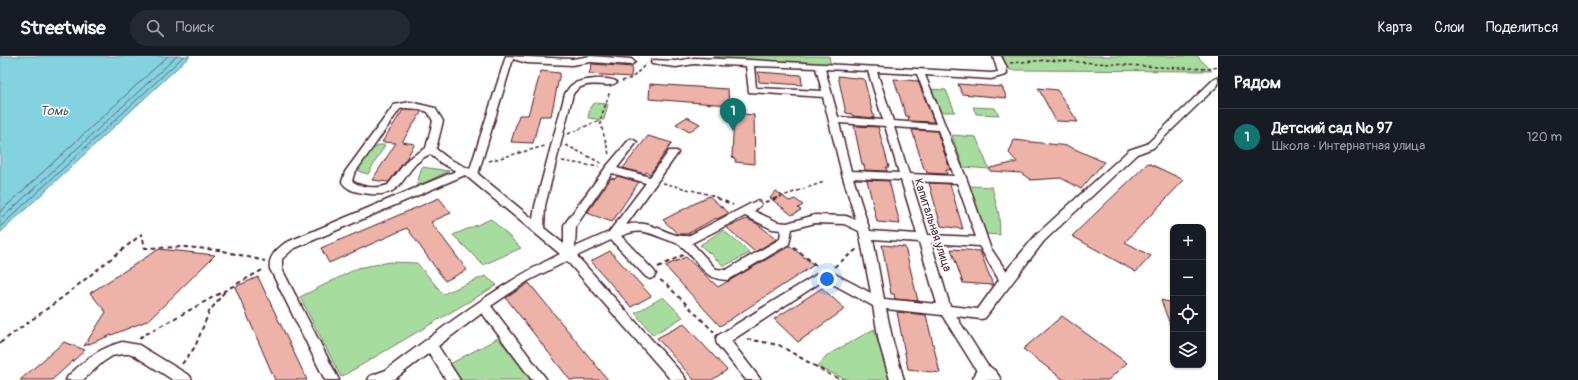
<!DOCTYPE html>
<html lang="ru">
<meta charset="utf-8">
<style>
:root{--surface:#171b24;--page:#242831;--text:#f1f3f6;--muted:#9ea1a6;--line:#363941;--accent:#0f766e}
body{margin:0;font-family:Pangolin,sans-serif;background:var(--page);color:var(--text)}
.controls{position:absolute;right:12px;bottom:12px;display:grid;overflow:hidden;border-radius:8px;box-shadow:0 1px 3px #0004}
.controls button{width:36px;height:36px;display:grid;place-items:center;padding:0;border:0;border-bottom:1px solid var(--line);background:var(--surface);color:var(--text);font:20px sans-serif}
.you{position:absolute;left:827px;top:223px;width:14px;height:14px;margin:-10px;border:3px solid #fff;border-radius:50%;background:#1a73e8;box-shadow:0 0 0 6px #1a73e833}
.badge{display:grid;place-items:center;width:26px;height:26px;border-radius:50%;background:var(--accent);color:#fff;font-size:13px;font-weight:700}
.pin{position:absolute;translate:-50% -33px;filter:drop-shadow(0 1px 2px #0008)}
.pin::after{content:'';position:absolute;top:21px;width:14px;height:12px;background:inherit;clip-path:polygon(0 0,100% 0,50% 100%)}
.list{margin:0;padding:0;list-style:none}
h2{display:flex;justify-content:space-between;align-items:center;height:52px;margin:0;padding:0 16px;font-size:17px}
h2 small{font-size:13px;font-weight:400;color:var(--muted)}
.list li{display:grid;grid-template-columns:26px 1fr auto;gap:12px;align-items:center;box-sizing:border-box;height:56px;padding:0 16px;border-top:1px solid var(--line)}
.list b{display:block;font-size:15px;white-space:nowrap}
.list p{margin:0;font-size:13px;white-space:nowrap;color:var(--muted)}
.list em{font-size:13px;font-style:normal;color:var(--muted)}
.icon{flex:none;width:22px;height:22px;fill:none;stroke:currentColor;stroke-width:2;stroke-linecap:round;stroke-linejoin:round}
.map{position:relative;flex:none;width:1218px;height:324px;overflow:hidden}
header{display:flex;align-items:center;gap:24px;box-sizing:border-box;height:56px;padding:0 20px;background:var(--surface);border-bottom:1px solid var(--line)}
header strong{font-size:19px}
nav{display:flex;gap:22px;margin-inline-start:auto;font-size:14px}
.search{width:280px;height:36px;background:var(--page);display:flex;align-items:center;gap:10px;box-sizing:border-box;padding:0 14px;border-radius:22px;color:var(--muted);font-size:15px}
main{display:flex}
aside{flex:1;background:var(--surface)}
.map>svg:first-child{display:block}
</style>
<header>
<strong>Streetwise</strong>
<div class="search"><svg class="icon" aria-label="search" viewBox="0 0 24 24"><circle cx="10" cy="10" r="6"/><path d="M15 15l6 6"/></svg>Поиск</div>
<nav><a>Карта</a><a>Слои</a><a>Поделиться</a></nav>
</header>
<main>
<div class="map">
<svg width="1218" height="324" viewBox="0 0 1218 324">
<rect width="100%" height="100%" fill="#fff"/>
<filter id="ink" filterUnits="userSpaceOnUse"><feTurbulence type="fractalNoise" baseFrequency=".025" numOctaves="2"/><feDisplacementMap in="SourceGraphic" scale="8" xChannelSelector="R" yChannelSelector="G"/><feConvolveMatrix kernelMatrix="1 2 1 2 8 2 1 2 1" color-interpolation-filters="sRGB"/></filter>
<g filter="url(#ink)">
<g fill="#a7dc9f" stroke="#787e65">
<polygon points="714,0 829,0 831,10 723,3"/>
<polygon points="1001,0 1197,0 1212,15 1010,14"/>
<polygon points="929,33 946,34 955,56 940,56"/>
<polygon points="595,47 608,48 604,64 588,62 590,51"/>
<polygon points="973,51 995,52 999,59 976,58"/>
<polygon points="952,79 976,81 989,113 963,111"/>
<polygon points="379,89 385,89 368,118 360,116 359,110 367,97"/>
<polygon points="422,111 449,115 416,131"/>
<polygon points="969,130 992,131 999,159 1000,179 984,178"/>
<polygon points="491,163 521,192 483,209 453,179"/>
<polygon points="723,174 750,197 724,210 700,189"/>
<polygon points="390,206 417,207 443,238 485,220 497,229 341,321 300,241 358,212"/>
<polygon points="663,241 683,261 653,279 635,257"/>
<polygon points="874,273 891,324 848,324 817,311 826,300"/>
<polygon points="498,282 532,324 460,324 450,308"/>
</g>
<polygon fill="#83d2e0" stroke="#6c8a98" points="0,0 190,0 0,177"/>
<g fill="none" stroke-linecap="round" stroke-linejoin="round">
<g stroke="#616773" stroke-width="1">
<polyline points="0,156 168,0"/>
<polyline points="0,164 177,0"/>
<polyline points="0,171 184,0"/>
</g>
</g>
<g fill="#edb3a9" stroke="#4a1f2b">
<polygon points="592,8 632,11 631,21 589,18"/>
<polygon points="541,15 560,17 551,60 540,60 533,87 511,86 519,59 528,59"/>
<polygon points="758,16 801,19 802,29 759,26"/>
<polygon points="838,20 864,23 874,62 853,60 852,58 846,57"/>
<polygon points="894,23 918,25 934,66 909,65 908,60 906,60"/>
<polygon points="650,28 728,33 729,49 649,43"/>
<polygon points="958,28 1002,31 1007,42 962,38"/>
<polygon points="1038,32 1057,34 1078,66 1056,65"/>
<polygon points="403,54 422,55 402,86 415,88 406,103 389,126 372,124 396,87 382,86"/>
<polygon points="734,57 754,59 755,108 735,106 736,104 732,101"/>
<polygon points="687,61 700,68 689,76 676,68"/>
<polygon points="854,70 878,71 889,111 886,111 887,115 865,114 864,109 862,108"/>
<polygon points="912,74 937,75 950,114 946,114 947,118 927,117 926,113 924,113"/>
<polygon points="648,80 672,87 650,118 646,116 645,118 623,112"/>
<polygon points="1014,84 1068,90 1104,106 1081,133 1061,122 1031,124 1021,117 990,115 990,112 1017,106 1009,97"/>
<polygon points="1148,107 1184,124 1125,186 1151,200 1136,216 1072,180"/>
<polygon points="617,120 639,126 612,166 587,157 611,122 615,123"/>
<polygon points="867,124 889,125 900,168 877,166"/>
<polygon points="929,127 950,128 963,173 941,170"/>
<polygon points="776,135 789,145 795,143 803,149 798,152 801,154 792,159 770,142"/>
<polygon points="709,140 729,157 717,163 716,162 687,178 678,178 663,164"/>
<polygon points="439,142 451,157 431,166 467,214 445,225 407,172 329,207 321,192"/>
<polygon points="747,163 756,167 777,183 755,196 726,171"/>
<polygon points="882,189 905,191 918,245 895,243 894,238 891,238"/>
<polygon points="790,190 814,209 720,270 665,210 686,201 718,231"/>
<polygon points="159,193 215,199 149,264 84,290 106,256 90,237"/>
<polygon points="951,193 980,195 993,229 963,227"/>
<polygon points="610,195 651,240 631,251 591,205"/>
<polygon points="258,221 307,324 275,324 235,231"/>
<polygon points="529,227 608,324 570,324 506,242"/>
<polygon points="822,232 845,253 798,286 774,263"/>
<polygon points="1161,244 1173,247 1173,274 1172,274"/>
<polygon points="897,256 926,259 940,317 908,313"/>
<polygon points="1062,260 1127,307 1108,324 1064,324 1023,293"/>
<polygon points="684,268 727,314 712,324 694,324 657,282"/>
<polygon points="64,286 85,294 52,324 20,324"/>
</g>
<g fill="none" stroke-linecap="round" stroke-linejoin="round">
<defs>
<g id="minor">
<path d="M506,0L572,3L591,0L631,3L635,6L631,9L591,6L572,9L527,7L513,3L478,118L533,163L535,150L565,38C567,34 569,31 573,28C581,23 610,20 617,26C608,35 586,20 573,38L545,150L544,172L564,188V169L566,166L606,111L629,84L632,83L637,86L617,112L650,121L669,95H677L678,97L626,169C654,162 664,181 688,180L756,145L760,146L761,149L754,155L778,166L787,167L815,159L846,160L856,164L842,118L823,41L749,36L746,10L694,8L676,11L652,8L651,6L652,4L676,5L694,2L750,4L991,17L998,16L993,0H1001L1006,10L1007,17L1006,19L991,23L925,19L967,124L990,191L1006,215L1036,179L1129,94L1147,88L1215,22L1218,21V29L1153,92L1137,98L1044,185L985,262L981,263L956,260L991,315L986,324H972L977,315L942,259L886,253L893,286L904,324H890L879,286L873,250L829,226H821L731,285L761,324H746L717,288L716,284L717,280L819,217L831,216L835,218L871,237L859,175L844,168L815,167L792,173L789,188L728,224C701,224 698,202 680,189C676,186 669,185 665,183C647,176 640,172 621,180L654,215L656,218L654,221L650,223L646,221L611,184L577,200L684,320L686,324H671L567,205L528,225L491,250L547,324H532L482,257L438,290L460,324H446L429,297L396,322L391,324H368L370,320L386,314C442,272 497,229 560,198L465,119L293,193L282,203V213L339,324H325L270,213C268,201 276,194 285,187L456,115L441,107L430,98C397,114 410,145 363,137C355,136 346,133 342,126L345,116L394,49L410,46L435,52L443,65L436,93L449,103L470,113ZM754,10L816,12L822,35L756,32ZM825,13L868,15L883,64L838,61ZM877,16L917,18L936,68L893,65ZM405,52L419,53L428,56L433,65L426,92L408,103L388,129C378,133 361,132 352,125L354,118L400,53ZM839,67L885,70L899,117L851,115ZM894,71L938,74L954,120L909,118ZM612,117L646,127L609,176L575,191L576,170ZM853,122L901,124L917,178L870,175ZM911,125L957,127L976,181L928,179ZM745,160L772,173L781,174L780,183L726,214L716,213L692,187ZM873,183L919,186L937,248L884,243ZM931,187L979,190L999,224L978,253L950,250Z"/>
<path d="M122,286L139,289L190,320L192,324H173L132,298H122L112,300L103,306L83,324H66L68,320C88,302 96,294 122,286Z"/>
</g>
<path id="tertiary" d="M984,308C992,311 998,317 1001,324H982L976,315L978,310Z"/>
</defs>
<use href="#minor" stroke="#4a1f2b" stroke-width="3"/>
<use href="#tertiary" stroke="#4a1f2b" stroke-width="3"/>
<g stroke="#4a1f2b" stroke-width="1.5" stroke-dasharray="3.5 2.5" stroke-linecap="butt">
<polyline points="1010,7 1048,4 1159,11 1209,13 1218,11"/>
<polyline points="622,25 632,22 646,8"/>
<polyline points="568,78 600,64"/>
<polyline points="566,89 601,107"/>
<polyline points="609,98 600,65 610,35"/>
<polyline points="489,105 545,90"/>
<polyline points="562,105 599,111"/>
<polyline points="663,127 711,139 720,143"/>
<polyline points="774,143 824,126"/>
</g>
<g stroke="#4a1f2b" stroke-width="2" stroke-dasharray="4.5 3.5" stroke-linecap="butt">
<polyline points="717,142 733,149"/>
<polyline points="765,146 777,142"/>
<polyline points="794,191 818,211"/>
<polyline points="658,211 683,199"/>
<polyline points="834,211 857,193"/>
<polyline points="660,224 666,228 714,276"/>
<polyline points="139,282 264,213"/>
<polyline points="747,283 779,289 832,320 844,324"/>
<polyline points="0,287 63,241 142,178 145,192 185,191 219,194 265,205"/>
<polyline points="182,308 195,291 209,256 225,235"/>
</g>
<use href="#minor" fill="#fff" fill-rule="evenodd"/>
<use href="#tertiary" fill="#fff" fill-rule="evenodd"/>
</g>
</g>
<g text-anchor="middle" stroke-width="3" stroke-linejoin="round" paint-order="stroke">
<g font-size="12" fill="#4a1f2b" stroke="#fff">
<text transform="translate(933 169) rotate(72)" y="4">Капитальная улица</text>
</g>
<g font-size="13" font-style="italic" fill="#5b5561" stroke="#fff">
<text x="54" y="59">Томь</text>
</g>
</g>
</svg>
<div class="controls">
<button>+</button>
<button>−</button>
<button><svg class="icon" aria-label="locate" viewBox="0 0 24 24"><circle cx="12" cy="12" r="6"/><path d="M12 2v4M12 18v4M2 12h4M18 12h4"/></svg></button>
<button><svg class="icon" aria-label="layers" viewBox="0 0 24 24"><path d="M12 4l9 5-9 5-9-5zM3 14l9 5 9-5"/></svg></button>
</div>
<div class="you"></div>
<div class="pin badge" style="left:733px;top:75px">1</div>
</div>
<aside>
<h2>Рядом<small></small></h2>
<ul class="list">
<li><span class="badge">1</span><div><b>Детский сад № 97</b><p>Школа · Интернатная улица</p></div><em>120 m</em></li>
</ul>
</aside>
</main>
